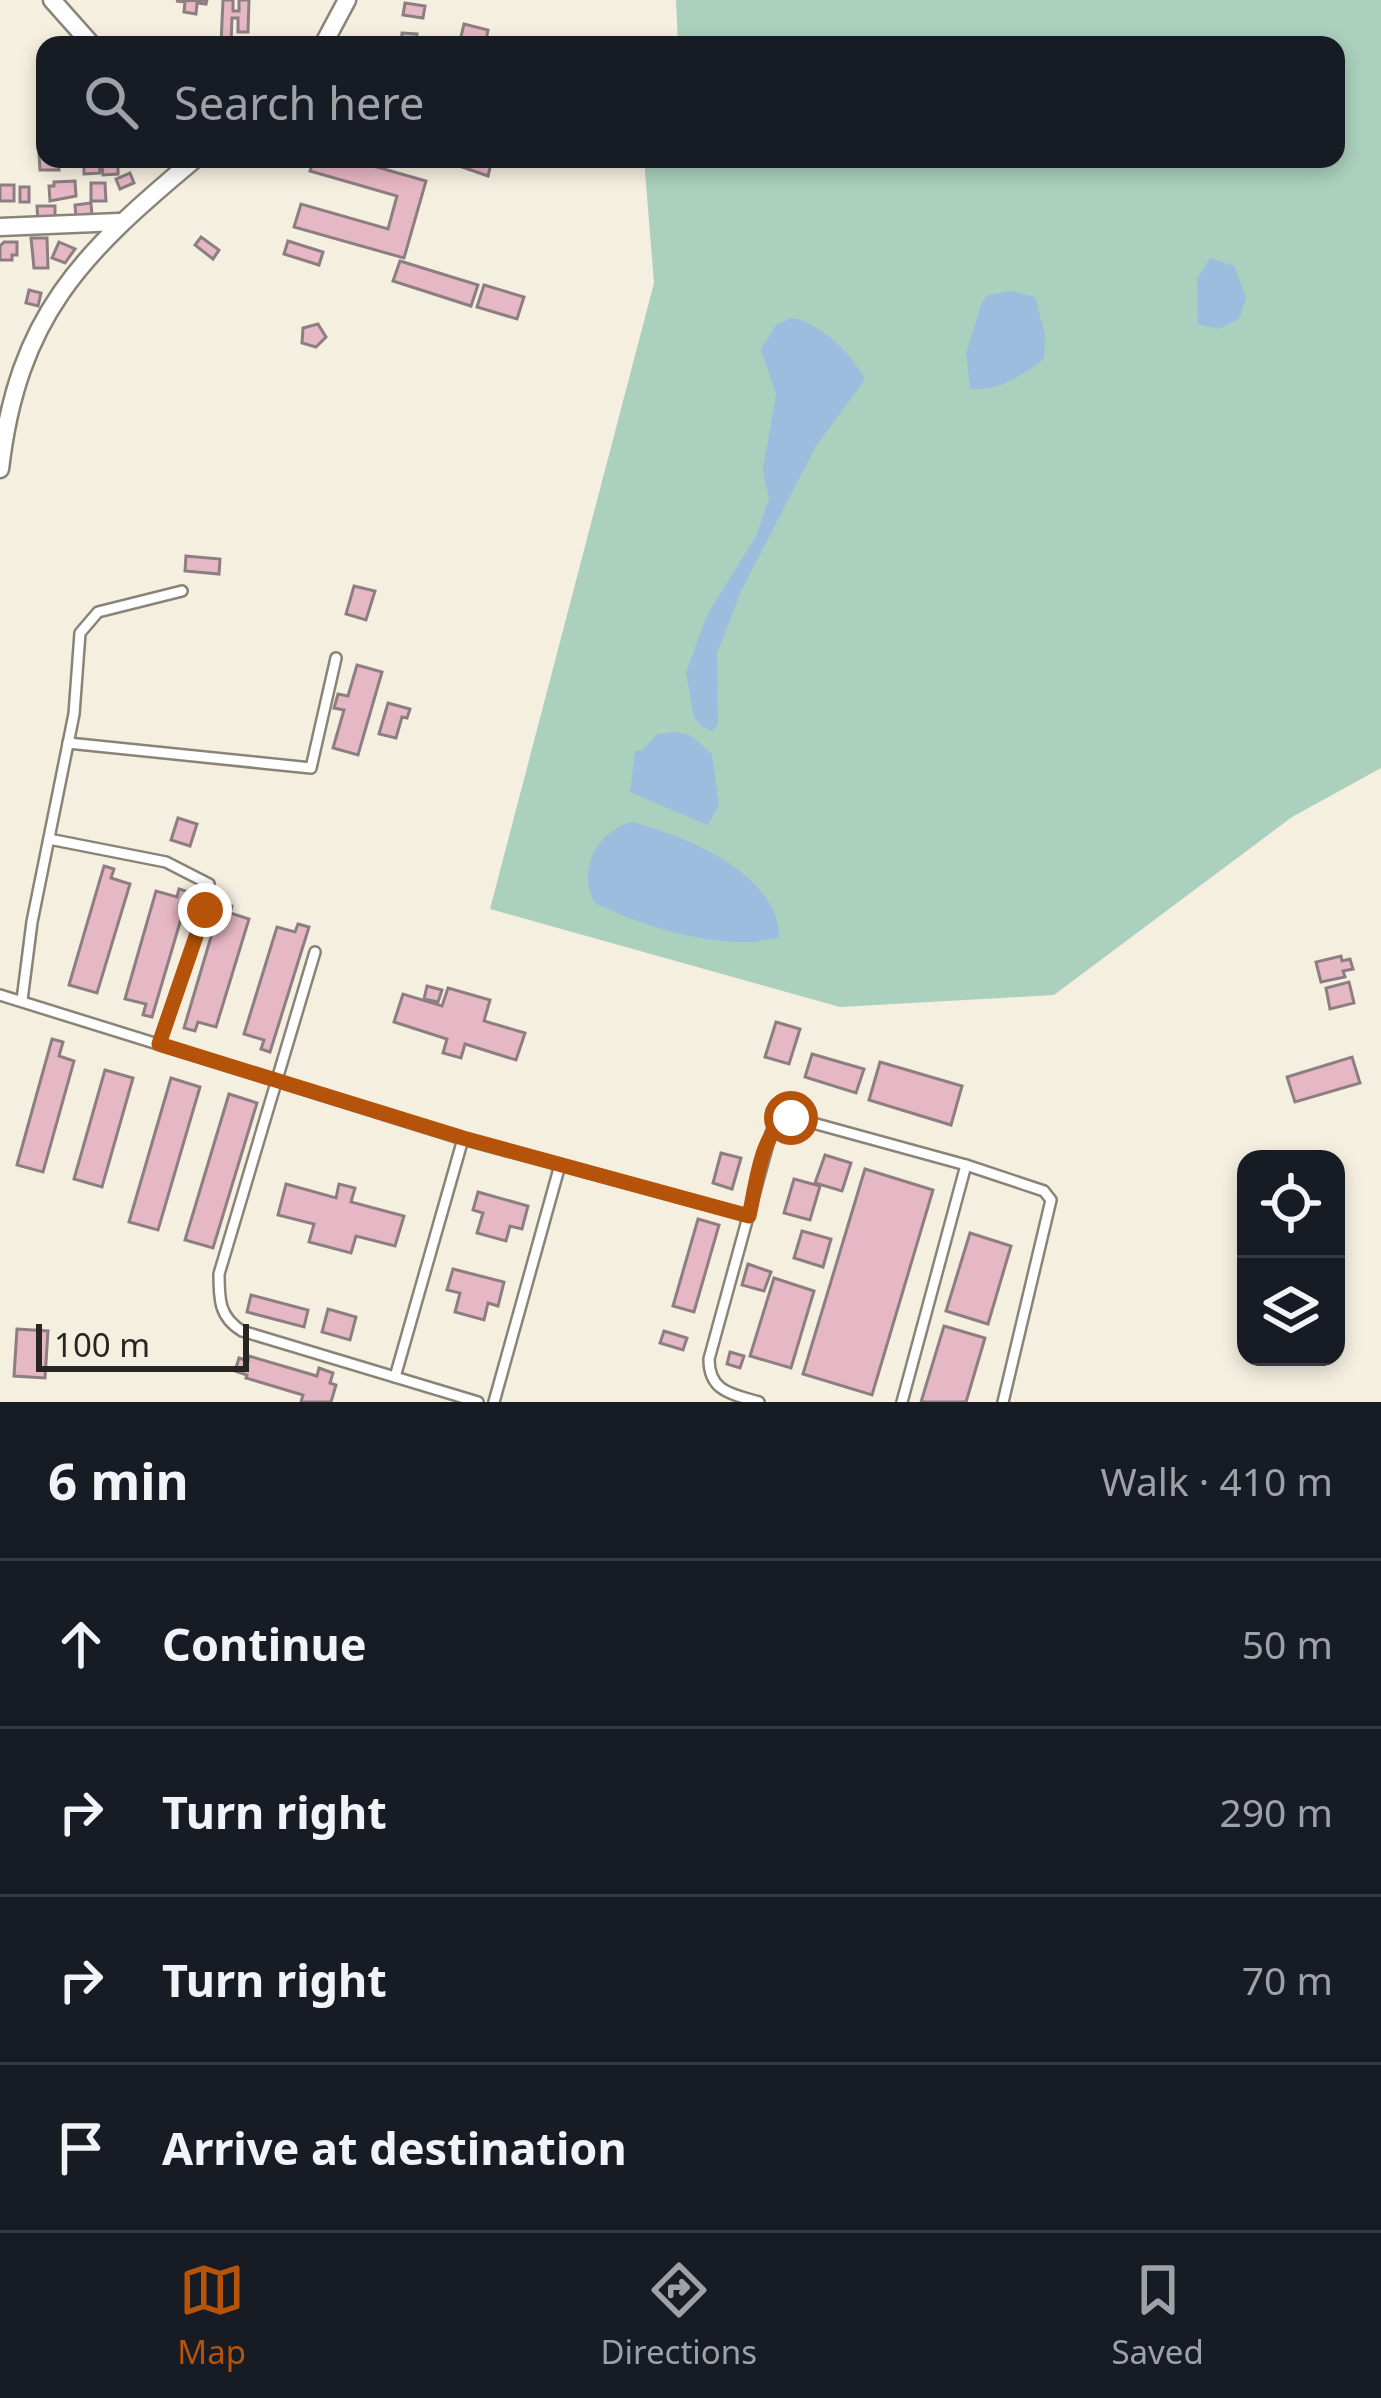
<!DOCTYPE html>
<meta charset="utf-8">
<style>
:root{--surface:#171b24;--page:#20242c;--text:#f1f3f6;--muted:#9ea1a6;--line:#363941;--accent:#b45309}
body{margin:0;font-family:"Noto Sans",sans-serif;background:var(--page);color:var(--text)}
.controls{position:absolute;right:36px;bottom:36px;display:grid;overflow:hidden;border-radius:24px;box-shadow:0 6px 18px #0003}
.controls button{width:108px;height:108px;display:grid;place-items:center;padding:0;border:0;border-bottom:3px solid var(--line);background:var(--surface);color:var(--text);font:60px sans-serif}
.scale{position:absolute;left:36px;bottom:30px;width:213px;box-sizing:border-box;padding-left:12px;border:6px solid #282621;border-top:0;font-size:33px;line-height:42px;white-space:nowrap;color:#282621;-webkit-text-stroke:9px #f5efe0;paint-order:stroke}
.stop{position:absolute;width:36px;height:36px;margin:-27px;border:9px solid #b45309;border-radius:50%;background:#fff}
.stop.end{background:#b45309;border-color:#fff;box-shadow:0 3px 12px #0008}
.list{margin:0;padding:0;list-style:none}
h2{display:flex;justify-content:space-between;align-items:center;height:156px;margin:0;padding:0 48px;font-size:51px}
h2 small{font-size:39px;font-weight:400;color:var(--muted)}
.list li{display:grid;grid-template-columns:78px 1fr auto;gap:36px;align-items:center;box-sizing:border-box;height:168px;padding:0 48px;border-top:3px solid var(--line)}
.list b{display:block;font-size:45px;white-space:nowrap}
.list em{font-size:39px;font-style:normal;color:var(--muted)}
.icon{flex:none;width:66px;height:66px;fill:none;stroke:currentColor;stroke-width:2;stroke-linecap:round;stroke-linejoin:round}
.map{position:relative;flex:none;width:1381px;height:1402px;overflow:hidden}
.search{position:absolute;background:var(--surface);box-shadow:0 6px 18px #0003;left:36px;right:36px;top:36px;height:132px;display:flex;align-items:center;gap:30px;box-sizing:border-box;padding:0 42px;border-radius:24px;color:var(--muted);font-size:45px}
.sheet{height:828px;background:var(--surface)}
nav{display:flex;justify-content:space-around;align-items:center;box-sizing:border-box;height:168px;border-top:3px solid var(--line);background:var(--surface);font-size:33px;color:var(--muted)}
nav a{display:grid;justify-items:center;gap:6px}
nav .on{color:var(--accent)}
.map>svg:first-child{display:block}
</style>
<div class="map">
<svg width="1381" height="1402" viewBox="0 0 1381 1402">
<rect width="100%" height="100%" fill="#f5efe0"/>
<polygon fill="#abd0bd" points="676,0 1381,0 1381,768 1292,817 1054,995 840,1007 490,909 654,283 644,159 1336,159 1336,45 678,45"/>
<g fill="#9dbdde">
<polygon points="1210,258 1234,266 1246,297 1240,318 1219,329 1198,324 1197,279"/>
<path d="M1011,291L1035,297L1045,334L1044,359C1022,376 998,391 970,389L966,353L982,302L988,295Z"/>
<path d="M791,318C818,320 854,356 865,380L816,446L741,591L717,654L718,724L713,731L701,726L694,717L686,673L707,615L756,536L769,499L763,469L776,394L761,349L776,325Z"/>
<polygon points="675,732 690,735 712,754 719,805 708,825 630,792 635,751 643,750 657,734"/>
<path d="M632,822C684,835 779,874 779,937C728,953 640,927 594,902C577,869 597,831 632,822Z"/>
</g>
<g fill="#e6b7c4" stroke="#8d7e82" stroke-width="3">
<polygon points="207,0 206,4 197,3 196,14 184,12 185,2 176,1"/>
<polygon points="223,0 233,0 233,11 239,11 239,0 249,0 248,32 238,32 238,18 232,18 231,44 221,44"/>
<polygon points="405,3 425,6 423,18 403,15"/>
<polygon points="464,24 488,30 485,45 460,41"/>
<polygon points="402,33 417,34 416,45 401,45"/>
<polygon points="39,154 45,154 45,159 58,159 59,170 40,170"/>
<polygon points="314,159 349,159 426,181 404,258 294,227 301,204 388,229 397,196 310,171"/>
<polygon points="439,159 492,159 488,176"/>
<polygon points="99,160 100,173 84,174 84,161"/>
<polygon points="118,165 118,174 103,175 102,166"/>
<polygon points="130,173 134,183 120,189 116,179"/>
<polygon points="75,181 76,196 50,201 49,186 54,186 54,182"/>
<polygon points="91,183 105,183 106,201 91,201"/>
<rect x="0" y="185" width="14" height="16"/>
<rect x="20" y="187" width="9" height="15"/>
<polygon points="91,203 92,216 76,217 75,205"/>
<polygon points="37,206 55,206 55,219 38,222"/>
<polygon points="201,237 219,250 213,259 195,245"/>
<polygon points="31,238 47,238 48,268 34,268"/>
<polygon points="288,241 323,252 319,265 284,254"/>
<polygon points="4,242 17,242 17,255 12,255 12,260 0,260 0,246"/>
<polygon points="59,242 75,249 65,263 52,258"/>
<polygon points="400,261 478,285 471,306 393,281"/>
<polygon points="484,285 524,297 517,319 477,307"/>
<polygon points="29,290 41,293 38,306 26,303"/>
<polygon points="318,324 326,337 316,347 302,343 303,328"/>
<polygon points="186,556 220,559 219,574 185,571"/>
<polygon points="354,586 375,591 366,620 346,614"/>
<polygon points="357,665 382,672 358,755 333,748 344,710 334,708 338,694 348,696"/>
<polygon points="388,703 410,709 407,718 402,717 396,738 379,734"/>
<polygon points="178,818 197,824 190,846 171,840"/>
<polygon points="104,866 114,869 111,878 130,884 97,993 69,985"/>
<polygon points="179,889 189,892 152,1017 143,1015 146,1004 125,999 156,891 177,897"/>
<polygon points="221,903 232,906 230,913 249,919 216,1027 198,1022 195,1031 184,1028"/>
<polygon points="298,924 309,927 270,1052 261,1049 264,1040 244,1034 277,927 295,932"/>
<polygon points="1341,956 1342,961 1350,959 1353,969 1343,971 1345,977 1321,982 1316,962"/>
<polygon points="1349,982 1354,1003 1330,1009 1326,988"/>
<polygon points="427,986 442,990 438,1002 424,999"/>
<polygon points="448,988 490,1000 484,1021 525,1033 516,1060 465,1044 461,1058 443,1053 447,1039 394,1022 403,994 442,1006"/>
<polygon points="776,1022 800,1029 789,1064 765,1057"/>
<polygon points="52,1039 63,1042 59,1056 74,1061 43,1172 17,1165"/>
<polygon points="812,1054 864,1069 856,1093 805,1077"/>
<polygon points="1352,1057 1360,1083 1295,1102 1287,1077"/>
<polygon points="880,1062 962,1086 951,1125 869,1100"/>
<polygon points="105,1070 133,1078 102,1187 74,1179"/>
<polygon points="171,1078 200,1087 158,1230 129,1222"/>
<polygon points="229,1094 257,1103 213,1248 185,1240"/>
<polygon points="721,1153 741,1158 732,1189 713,1183"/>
<polygon points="825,1155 851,1163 842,1191 815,1183"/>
<polygon points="865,1169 933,1190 872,1395 803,1374"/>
<polygon points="794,1179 820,1186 810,1220 784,1213"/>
<polygon points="286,1184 336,1198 339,1184 355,1188 351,1202 404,1216 395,1246 356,1236 351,1253 309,1242 314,1224 278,1215"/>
<polygon points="478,1192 528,1206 522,1229 510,1226 506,1241 477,1233 483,1213 473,1210"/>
<polygon points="698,1219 719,1225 694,1312 673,1306"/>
<polygon points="802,1231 831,1239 823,1267 794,1258"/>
<polygon points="970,1233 1011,1246 988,1324 946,1311"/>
<polygon points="748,1264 771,1272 764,1291 742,1285"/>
<polygon points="453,1269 504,1282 498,1306 488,1303 484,1320 455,1312 460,1293 447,1290"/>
<polygon points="774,1278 814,1291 791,1368 750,1356"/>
<polygon points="251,1295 308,1310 304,1327 247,1312"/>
<polygon points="328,1309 356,1317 350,1340 322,1332"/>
<polygon points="944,1326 985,1338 966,1402 921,1402"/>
<polygon points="17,1329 48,1331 45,1378 14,1376"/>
<polygon points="664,1331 687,1338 683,1350 660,1343"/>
<polygon points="730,1352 744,1356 740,1368 727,1364"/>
<polygon points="249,1356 317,1376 319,1368 333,1373 330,1383 336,1385 331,1402 301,1402 303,1395 246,1378 247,1375 235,1371 239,1358 248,1361"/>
</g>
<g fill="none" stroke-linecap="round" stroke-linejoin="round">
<defs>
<g id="service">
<polyline points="68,743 311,768 336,658"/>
<polyline points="49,839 166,862 209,884 205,910 159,1044"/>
<path d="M315,952L219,1274C219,1299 219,1317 242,1331L478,1402"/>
<polyline points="0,995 463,1139 749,1216"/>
<polyline points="22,1000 32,922 74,714 80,633 98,612 182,591"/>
<polyline points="395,1377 463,1139"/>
<polyline points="494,1402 560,1165"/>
<path d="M759,1402C732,1394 709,1392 709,1359L771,1133L783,1120L791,1117L966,1165L1044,1191L1051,1200L1003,1402"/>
<polyline points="902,1402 966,1165"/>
</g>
<g id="minor">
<polyline points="52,0 92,45"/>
<polyline points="323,45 347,0"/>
<polyline points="0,227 119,222"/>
<path d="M0,469C18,316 81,254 195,159"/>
</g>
</defs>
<use href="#service" stroke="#8a8478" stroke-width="14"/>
<use href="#minor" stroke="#8a8478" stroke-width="21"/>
<use href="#service" stroke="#fff" stroke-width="9"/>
<use href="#minor" stroke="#fff" stroke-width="16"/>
</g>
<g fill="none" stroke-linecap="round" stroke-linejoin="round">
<path stroke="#b45309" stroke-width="15" d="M205,910L159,1044L463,1138L749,1216C756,1188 760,1128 791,1118"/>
</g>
</svg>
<div class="controls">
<button><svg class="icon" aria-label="locate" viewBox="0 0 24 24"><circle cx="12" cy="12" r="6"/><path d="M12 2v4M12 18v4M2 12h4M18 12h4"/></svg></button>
<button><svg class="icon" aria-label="layers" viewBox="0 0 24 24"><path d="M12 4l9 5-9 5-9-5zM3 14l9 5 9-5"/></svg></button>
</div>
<div class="scale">100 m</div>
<div class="stop" style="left:791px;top:1118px"></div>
<div class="stop end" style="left:205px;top:910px"></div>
<div class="search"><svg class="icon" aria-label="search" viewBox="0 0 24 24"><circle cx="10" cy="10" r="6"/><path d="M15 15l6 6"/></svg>Search here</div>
</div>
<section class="sheet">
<h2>6 min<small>Walk · 410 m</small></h2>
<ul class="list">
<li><svg class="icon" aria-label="ahead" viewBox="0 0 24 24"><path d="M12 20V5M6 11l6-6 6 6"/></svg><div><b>Continue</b></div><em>50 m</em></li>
<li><svg class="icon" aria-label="right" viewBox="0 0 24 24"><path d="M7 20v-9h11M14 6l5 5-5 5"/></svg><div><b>Turn right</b></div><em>290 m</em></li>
<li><svg class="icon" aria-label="right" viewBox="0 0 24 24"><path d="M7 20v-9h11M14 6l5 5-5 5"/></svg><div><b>Turn right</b></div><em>70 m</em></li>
<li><svg class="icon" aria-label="arrive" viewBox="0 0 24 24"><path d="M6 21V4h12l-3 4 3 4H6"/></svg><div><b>Arrive at destination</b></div></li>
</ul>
</section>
<nav>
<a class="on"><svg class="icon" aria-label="map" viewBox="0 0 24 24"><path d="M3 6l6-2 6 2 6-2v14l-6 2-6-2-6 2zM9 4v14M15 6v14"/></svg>Map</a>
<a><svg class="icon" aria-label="directions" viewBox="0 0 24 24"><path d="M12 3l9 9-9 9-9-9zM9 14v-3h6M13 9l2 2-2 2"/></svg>Directions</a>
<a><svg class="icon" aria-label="saved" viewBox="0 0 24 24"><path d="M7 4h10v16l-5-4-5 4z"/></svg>Saved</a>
</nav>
